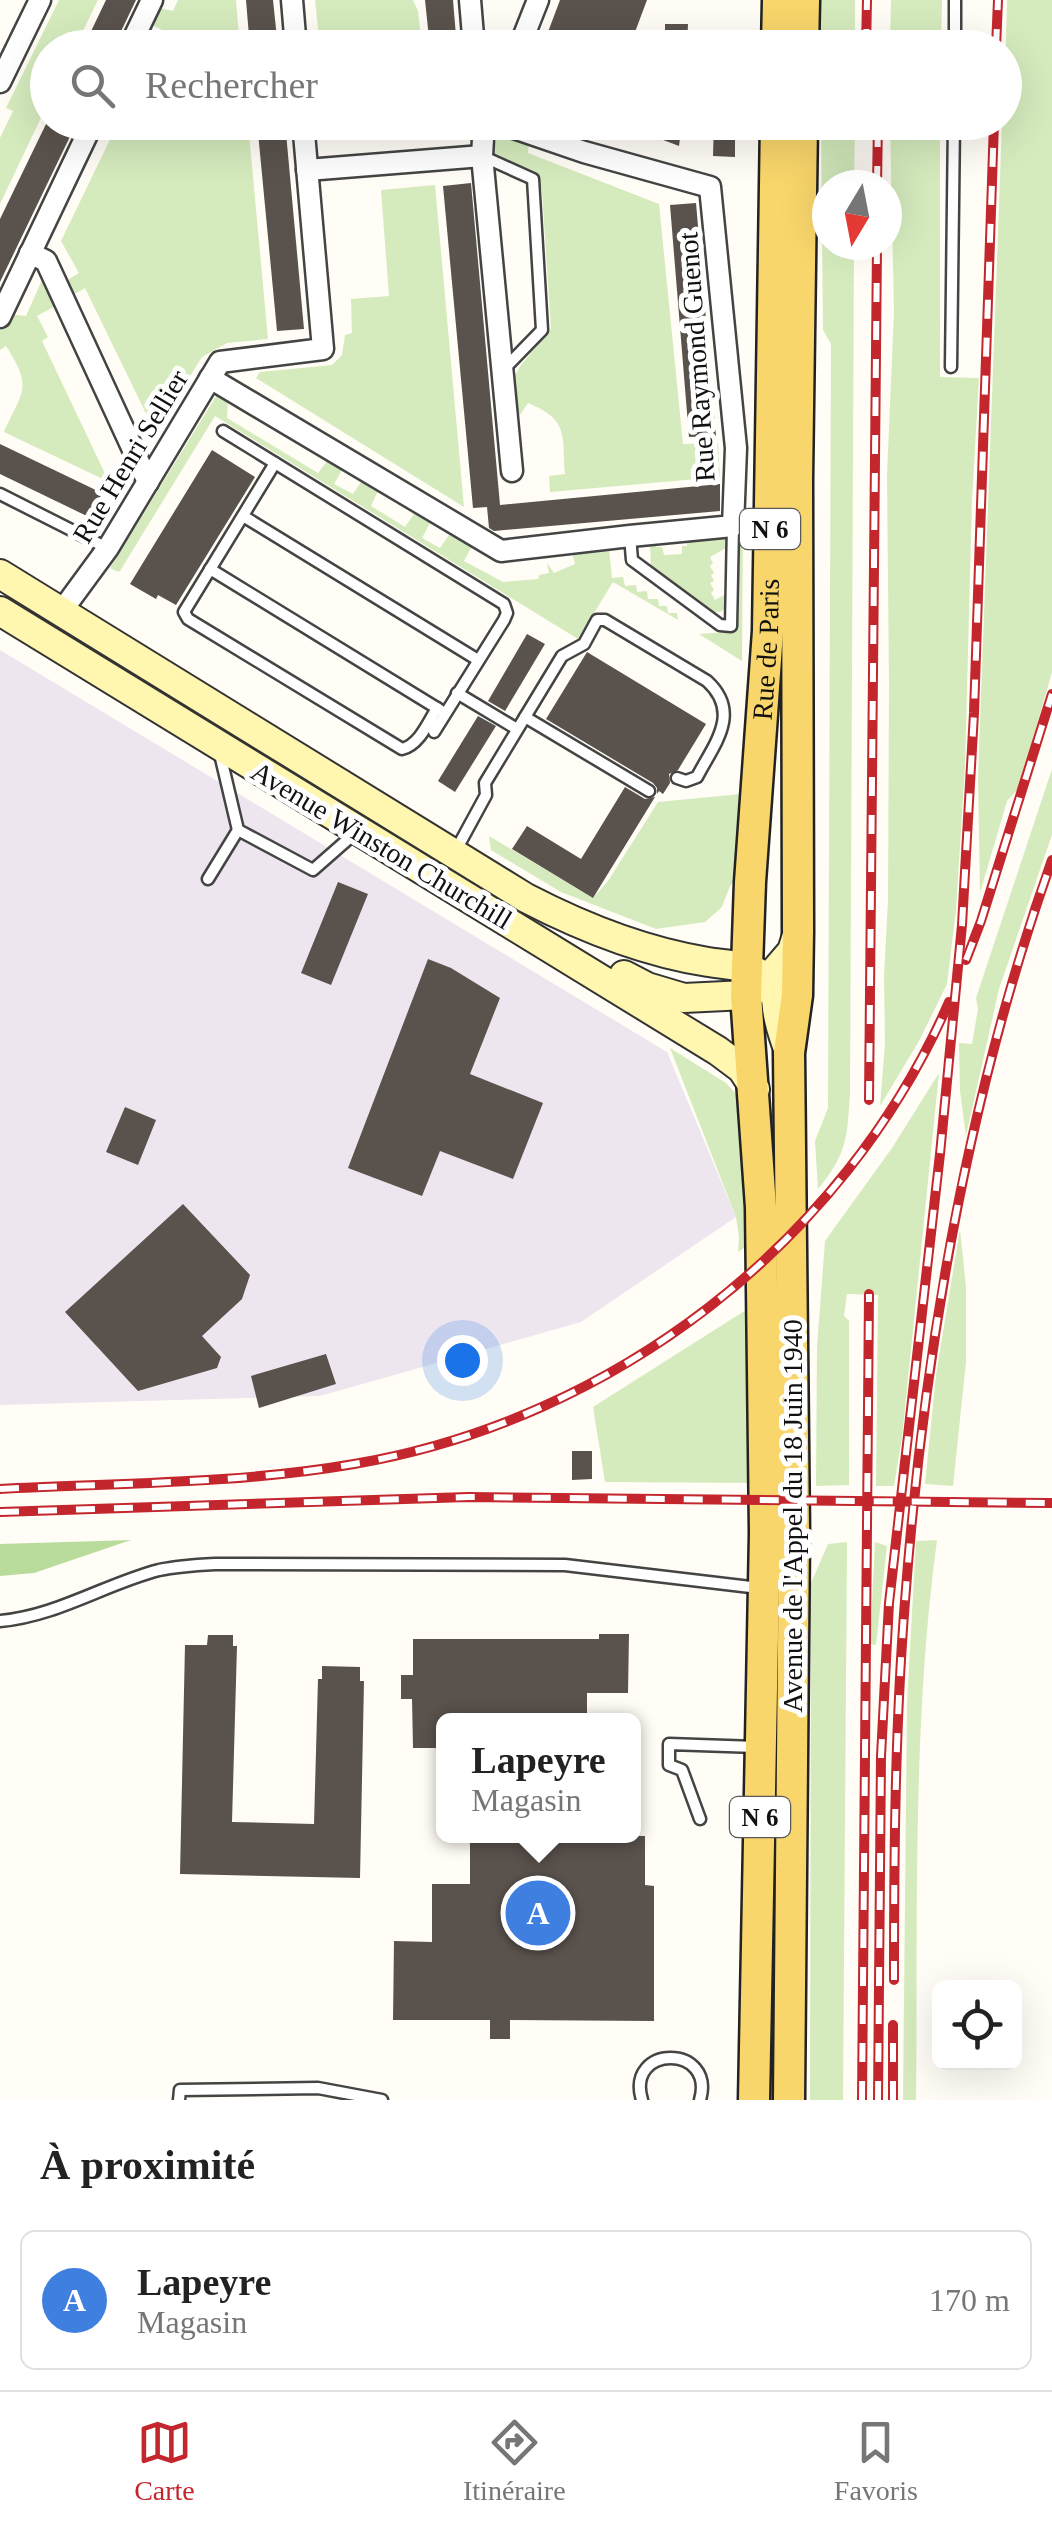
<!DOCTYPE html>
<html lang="fr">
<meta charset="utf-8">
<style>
:root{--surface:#fff;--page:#f6f6f6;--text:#222;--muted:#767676;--line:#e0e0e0;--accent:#c4262e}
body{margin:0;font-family:Georgia,serif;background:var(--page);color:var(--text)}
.controls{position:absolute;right:30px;bottom:30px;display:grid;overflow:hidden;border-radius:15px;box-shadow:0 10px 40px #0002}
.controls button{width:90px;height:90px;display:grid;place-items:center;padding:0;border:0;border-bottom:2px solid var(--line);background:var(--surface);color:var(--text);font:50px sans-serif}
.compass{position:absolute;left:812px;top:170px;width:90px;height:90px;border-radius:50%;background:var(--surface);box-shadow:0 10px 40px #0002;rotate:190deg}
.you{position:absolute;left:462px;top:1360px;width:35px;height:35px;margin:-25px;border:8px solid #fff;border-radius:50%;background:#1a73e8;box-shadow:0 0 0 15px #1a73e833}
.badge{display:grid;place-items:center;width:65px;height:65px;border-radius:50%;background:var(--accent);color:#fff;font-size:32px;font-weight:700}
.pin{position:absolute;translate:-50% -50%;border:5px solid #fff;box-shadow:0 2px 10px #0006}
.popup{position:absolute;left:436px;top:1713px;width:205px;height:130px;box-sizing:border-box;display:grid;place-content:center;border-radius:15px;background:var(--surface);filter:drop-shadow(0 2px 8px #0005);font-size:32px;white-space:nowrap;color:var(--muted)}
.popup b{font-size:38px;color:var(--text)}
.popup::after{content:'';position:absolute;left:50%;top:100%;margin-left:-20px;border:20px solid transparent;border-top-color:var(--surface)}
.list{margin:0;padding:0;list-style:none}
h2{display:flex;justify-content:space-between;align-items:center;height:130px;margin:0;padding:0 40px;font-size:42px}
h2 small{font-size:32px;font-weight:400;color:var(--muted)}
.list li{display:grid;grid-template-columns:65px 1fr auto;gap:30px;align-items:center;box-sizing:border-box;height:140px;margin:0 20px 20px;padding:0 20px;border:2px solid var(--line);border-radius:15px}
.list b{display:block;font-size:38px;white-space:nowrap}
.list p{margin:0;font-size:32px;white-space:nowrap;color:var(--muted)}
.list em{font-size:32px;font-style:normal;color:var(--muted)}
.icon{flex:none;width:55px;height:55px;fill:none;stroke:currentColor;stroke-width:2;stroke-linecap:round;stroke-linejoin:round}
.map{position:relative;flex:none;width:1052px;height:2100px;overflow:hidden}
.search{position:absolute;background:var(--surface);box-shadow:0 10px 40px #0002;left:30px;right:30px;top:30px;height:110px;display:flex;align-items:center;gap:25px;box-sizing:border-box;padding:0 35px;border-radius:55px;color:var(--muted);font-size:38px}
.sheet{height:290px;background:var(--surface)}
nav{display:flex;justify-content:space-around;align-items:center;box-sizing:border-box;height:140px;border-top:2px solid var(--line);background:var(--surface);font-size:28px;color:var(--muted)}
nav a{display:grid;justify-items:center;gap:5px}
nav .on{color:var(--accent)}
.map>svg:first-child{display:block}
</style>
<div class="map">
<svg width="1052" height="2100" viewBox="0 0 1052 2100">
<rect width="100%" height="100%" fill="#fffdf5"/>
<polygon fill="#eee6ef" points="0,650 667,1052 736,1217 581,1322 320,1396 0,1405"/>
<g fill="#d5ebbd">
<polygon points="59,0 98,0 75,47 48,48 47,105 0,204 0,138 13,111 6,108"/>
<polygon points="178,0 236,0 240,47 154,47 161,29 154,26 151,14 156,7 173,11"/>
<polygon points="315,0 413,0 418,11 422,47 320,47"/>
<rect x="821" y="0" width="34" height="47"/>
<polygon points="891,0 942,0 941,47 890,47"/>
<polygon points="1007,0 1052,0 1052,672 1019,788 1007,801 980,893 978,778 1002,123 1004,122"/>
<polygon points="118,123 248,123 268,339 227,343 202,357 155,432 85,288 73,295 66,281 79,273 61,241"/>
<path d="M855,123L854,185H827V245H854L850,1094C847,1138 847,1154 818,1189L815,1141L828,1108L831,344L823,330L821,123Z"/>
<polygon points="890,123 940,123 940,377 979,378 972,500 965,766 956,910 947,984 919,1041 880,1106 885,1044 884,976 888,900 889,684 887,474 894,312"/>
<path d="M501,133L529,141L528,153L659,204L683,444L718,443L720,477L550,492L549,476L565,474C562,434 569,420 528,403L520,415L514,411L510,384L521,365L551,329L542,191L538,173L493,153L496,141Z"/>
<polygon points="435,185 464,507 256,378 260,372 332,365 342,355 345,335 352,333 351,299 389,296 381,190"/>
<path d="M42,280L47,281L59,304L37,316L48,337L42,341L109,482L4,432C23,390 33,388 6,346L0,350V331L9,314L26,316Z"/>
<polygon points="218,393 228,399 227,418 318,473 327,461 342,470 334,484 353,494 361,482 378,491 371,506 405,527 414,514 430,523 422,538 440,548 449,535 472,546 464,561 503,582 538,579 539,575 549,573 547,563 554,573 575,564 571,548 627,546 609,549 612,578 623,577 625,586 636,585 637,592 647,591 648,599 658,599 659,606 667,606 668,613 677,613 678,620 613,582 578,639 215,416 120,571 118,572 110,568"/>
<polygon points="743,526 742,661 699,634 726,632 734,629 738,620 737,530 738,527"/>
<path d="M723,536L726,537L728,547L710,557L713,563L710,566L714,573L711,575L714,581L710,583L714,590L711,593L715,600L728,593C728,605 726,614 713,612L651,568L650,542L655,540L656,547H662L664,555L682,554V546H687V538Z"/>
<polygon points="1052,769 1052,835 999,989 966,1136 960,1091 959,1043 972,1044 978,1009 976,998"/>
<polygon points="741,794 735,880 730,886 722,907 705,922 656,929 561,892 491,850 489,836 593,898 608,881 658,802"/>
<polygon points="670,1048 726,1083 737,1095 750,1244 738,1252 739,1237 736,1217"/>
<polygon points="939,1073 902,1438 894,1486 876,1486 878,1295 847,1294 844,1316 849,1321 849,1485 816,1486 817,1347 825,1241 892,1148"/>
<polygon points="960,1229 966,1287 966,1362 953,1486 925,1484 936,1375"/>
<polygon points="746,1310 753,1483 605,1482 593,1407"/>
<path d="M937,1540C912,1724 918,1915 916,2100H903L907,1703L916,1541Z"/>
<polygon points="847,1542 843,2100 810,2100 811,1583 828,1544"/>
<polygon points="875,1542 887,1546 876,1645 870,1644"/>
</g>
<polygon fill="#b9dc9c" points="131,1540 34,1573 0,1576 0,1544"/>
<g fill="#5a524d">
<polygon points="106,0 136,0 113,48 83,48"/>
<polygon points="246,0 273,0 278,48 250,48"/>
<polygon points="425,0 453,0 457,48 430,48"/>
<polygon points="560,0 647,0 629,48 542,48"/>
<polygon points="665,24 688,24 687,48 665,48"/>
<polygon points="47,122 77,122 0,282 0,219"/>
<polygon points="257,122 285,122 304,329 277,331"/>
<polygon points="622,122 682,122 679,146 621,124"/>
<polygon points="714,122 735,122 735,157 713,156"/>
<polygon points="471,183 500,505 720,484 720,511 494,531 489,528 487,507 473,508 443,186"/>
<polygon points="696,203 716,436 689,437 670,205"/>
<polygon points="0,444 102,493 91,518 0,474"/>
<polygon points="212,450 255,477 176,605 158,595 156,599 130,584"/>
<polygon points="527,634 545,644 505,711 488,701"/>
<polygon points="587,652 706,724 678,770 669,774 670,783 663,794 659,791 657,794 657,788 653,783 546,719"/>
<polygon points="478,716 496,726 455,792 438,781"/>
<polygon points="625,787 645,799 655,797 593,898 512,849 527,826 581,859"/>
<polygon points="338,882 368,894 331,985 301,973"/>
<polygon points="428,959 451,968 500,998 470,1074 543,1103 513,1179 440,1151 422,1196 348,1168"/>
<polygon points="125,1107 156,1120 138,1165 106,1152"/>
<polygon points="183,1204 250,1275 242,1299 202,1336 221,1357 217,1368 138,1391 65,1312"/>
<polygon points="326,1354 336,1384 259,1408 251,1376"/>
<polygon points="572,1451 592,1451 592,1479 572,1480"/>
<polygon points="599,1634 629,1634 628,1693 587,1693 587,1720 443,1720 443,1748 413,1748 412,1699 401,1699 401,1675 413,1675 413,1639 599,1639"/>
<polygon points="208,1635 233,1635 233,1646 237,1646 232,1822 314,1824 318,1679 322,1679 322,1666 360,1667 360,1681 364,1681 360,1878 180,1874 185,1645 207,1645"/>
<polygon points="470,1836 645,1836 645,1885 654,1886 654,2021 510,2020 510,2039 490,2039 490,2020 393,2020 394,1941 432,1942 432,1884 470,1884"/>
</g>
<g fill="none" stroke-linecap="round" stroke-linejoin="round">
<defs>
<g id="service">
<polyline points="955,48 955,0"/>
<polyline points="482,156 533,179 542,330 505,368"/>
<polyline points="951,367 954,122"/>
<polyline points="223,431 504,604 507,613 504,620 434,732"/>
<path d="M275,463L184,612L188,619L402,749C419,745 428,723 437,708"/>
<polyline points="0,494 107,548"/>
<polyline points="243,516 478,660"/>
<polyline points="630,536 632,560 720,625 731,626 733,526"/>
<polyline points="210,569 440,710"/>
<polyline points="457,693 517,729"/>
<polyline points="525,717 649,791"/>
<polyline points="220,754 238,830 313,870 354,834"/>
<path d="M455,852L486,795L485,783L562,656L584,644L597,620H605L707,681C742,713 714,744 697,777L686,781L677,778"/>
<polyline points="208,879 238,830"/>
<path d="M0,1621C57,1616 105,1584 159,1570C178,1566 196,1565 215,1564L565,1565L759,1588"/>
<polyline points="700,1819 682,1770 669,1765 669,1744 756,1747"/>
<polyline points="179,2100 180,2090 318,2088 382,2100"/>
<path d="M642,2100C625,2044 716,2044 700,2100"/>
</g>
<g id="minor">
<polyline points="292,0 296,48"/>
<polyline points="470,0 474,48"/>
<polyline points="129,48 152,0"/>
<polyline points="519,48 538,0"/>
<polyline points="0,82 40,0"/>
<polyline points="484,122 482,156 512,471"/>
<polyline points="307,170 482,156"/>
<polyline points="30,253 46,261 148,482"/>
<polyline points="0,317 93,122"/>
<polyline points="210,378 501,551 630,536 733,526 736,448 710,187 584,152 511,127 505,122"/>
<polyline points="61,612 108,548 220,362 323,349 303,122"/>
</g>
<g id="secondary">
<path d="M0,574L526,898C582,927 645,952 708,962C726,965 753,965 767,979C778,989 775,1001 778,1015C780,1027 785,1040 789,1052"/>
<polyline points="0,611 718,1051 742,1069 755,1089"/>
<polyline points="624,975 647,987 684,998 746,995 762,986 792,951 798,932"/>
</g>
<g id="primary">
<polyline points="777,48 778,0"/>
<polyline points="803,48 804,0"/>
<path id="s1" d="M754,2100L765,1533L761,1207L746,995L750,882L768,631L776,122"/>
<polyline points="789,2100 794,1534 789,1053 797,995 798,932 797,480 802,122"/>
</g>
</defs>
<use href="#service" stroke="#444" stroke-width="15"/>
<use href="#minor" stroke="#444" stroke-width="25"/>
<use href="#secondary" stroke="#333" stroke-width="32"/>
<use href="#primary" stroke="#222" stroke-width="35"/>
<use href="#service" stroke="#fff" stroke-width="10"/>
<use href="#minor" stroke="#fff" stroke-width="20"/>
<use href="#secondary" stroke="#fff6b0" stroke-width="28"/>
<use href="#primary" stroke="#f9d66b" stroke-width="30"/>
<defs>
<g id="rail">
<polyline points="866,48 867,0"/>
<polyline points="996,48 998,0"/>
<polyline points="877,185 878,122"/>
<polyline points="966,960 981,921 1052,694"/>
<polyline points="869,1100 877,245"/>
<path d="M0,1489C118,1483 238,1484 354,1464C613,1420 844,1243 949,1002"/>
<polyline points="0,1512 468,1497 1052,1503"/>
<path d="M894,1980C894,1854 895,1727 905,1601C924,1350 967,1098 1052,860"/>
<polyline points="862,2100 869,1294"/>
<polyline points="878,2100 881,1756 889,1603 940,1154 962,925 974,713 994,122"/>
<polyline points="893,2100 893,2025"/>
</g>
</defs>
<use href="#rail" stroke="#c4262e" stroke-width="10"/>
<use href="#rail" stroke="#fff" stroke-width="6" stroke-dasharray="19" stroke-linecap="butt"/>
</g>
<g text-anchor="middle" stroke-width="10" stroke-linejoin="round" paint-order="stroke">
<g fill="#fff" stroke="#585858" stroke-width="2.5">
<rect x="740" y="509" width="60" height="40" rx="8"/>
<rect x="730" y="1797" width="60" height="40" rx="8"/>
</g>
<g font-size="25" font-weight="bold" fill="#111">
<text x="770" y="538">N 6</text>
<text x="760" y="1826">N 6</text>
</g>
<g font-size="28" fill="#111" stroke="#fff">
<text transform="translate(696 357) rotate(-94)" y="10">Rue Raymond Guenot</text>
<text transform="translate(130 456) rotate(-59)" y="10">Rue Henri Sellier</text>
<text dy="10" stroke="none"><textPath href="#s1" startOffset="1452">Rue de Paris</textPath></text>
<text transform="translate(382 845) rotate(31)" y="10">Avenue Winston Churchill</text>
<text transform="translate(792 1516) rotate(-90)" y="10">Avenue de l'Appel du 18 Juin 1940</text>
</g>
</g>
</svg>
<div class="controls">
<button><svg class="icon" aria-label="locate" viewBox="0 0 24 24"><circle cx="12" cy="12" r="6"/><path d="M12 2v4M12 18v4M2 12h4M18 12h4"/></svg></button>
</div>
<svg class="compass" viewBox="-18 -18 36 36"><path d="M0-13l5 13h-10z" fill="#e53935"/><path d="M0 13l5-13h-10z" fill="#767676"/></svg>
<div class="you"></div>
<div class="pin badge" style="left:538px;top:1913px;background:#3f7fe0">A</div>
<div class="popup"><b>Lapeyre</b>Magasin</div>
<div class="search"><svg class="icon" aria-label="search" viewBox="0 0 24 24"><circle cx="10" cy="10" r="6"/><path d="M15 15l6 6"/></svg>Rechercher</div>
</div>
<section class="sheet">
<h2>À proximité<small></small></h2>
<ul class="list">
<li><span class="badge" style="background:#3f7fe0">A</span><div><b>Lapeyre</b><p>Magasin</p></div><em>170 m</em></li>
</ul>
</section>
<nav>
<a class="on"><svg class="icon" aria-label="map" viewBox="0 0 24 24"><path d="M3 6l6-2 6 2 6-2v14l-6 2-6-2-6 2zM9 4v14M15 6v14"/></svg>Carte</a>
<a><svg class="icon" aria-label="directions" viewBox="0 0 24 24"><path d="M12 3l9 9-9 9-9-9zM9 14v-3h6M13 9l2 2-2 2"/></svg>Itinéraire</a>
<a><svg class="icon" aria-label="saved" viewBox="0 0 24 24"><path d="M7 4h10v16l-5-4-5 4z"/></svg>Favoris</a>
</nav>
